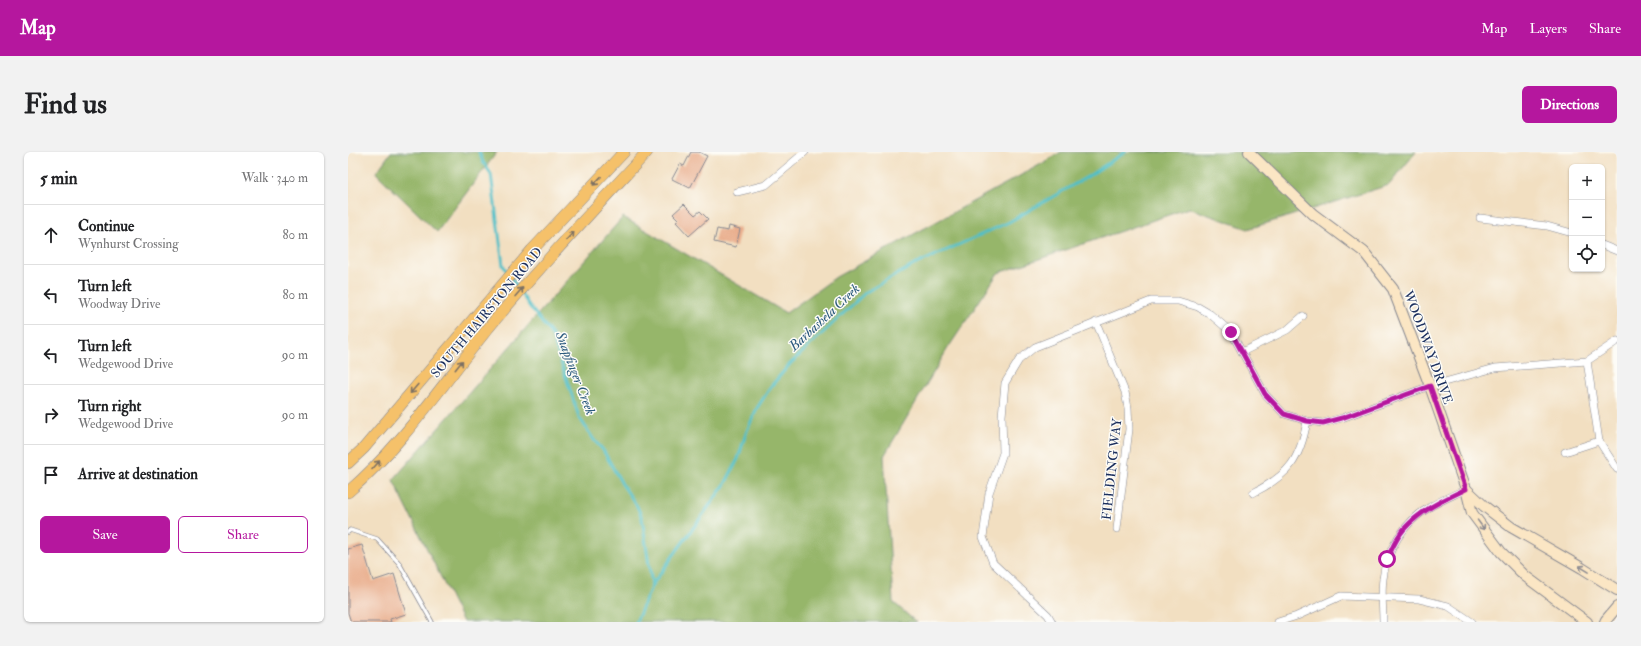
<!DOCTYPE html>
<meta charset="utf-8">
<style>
:root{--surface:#fff;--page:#f2f2f2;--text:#202124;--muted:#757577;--line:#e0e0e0;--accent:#b5179e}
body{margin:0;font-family:"IM FELL Double Pica",serif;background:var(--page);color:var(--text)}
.controls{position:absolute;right:12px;top:12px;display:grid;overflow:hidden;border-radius:6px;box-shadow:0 1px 3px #0004}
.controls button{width:36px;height:36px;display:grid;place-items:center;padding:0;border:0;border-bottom:1px solid var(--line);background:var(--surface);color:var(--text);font:20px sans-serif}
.stop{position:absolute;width:12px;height:12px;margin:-9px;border:3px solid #b5179e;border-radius:50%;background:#fff}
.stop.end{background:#b5179e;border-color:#fff;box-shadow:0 1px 4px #0008}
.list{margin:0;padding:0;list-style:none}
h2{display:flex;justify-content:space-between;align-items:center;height:52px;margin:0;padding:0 16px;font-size:17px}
h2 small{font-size:13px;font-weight:400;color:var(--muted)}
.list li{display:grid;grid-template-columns:26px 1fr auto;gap:12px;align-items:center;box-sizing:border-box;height:60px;padding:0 16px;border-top:1px solid var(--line)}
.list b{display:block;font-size:15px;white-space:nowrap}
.list p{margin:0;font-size:13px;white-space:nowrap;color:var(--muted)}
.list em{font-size:13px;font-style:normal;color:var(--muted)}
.actions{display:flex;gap:8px;padding:12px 16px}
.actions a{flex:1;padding:9px 0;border:1px solid var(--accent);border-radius:6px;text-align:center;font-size:14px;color:var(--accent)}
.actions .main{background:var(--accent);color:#fff}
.icon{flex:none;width:22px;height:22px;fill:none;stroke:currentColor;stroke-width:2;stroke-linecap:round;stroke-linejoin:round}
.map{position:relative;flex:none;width:1269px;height:470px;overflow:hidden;border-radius:6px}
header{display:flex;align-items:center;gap:24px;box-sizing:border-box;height:56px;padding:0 20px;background:var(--accent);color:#fff}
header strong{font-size:19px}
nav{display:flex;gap:22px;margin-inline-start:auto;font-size:14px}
.intro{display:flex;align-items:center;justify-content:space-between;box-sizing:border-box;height:96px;padding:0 24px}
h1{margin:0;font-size:28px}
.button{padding:10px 18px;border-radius:6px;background:var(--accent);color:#fff;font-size:14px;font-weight:700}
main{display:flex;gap:24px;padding:0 24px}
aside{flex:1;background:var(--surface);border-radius:6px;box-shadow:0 1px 3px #0004}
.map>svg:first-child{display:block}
</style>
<header>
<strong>Map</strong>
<nav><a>Map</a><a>Layers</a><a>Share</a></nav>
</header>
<div class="intro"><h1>Find us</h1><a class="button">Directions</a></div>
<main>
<aside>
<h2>5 min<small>Walk · 340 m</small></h2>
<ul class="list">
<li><svg class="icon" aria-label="ahead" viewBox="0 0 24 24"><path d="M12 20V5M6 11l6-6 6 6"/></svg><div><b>Continue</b><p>Wynhurst Crossing</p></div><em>80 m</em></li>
<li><svg class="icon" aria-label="left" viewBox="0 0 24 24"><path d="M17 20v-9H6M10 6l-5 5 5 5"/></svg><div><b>Turn left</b><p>Woodway Drive</p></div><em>80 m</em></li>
<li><svg class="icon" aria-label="left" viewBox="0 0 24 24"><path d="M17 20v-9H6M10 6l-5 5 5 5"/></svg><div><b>Turn left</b><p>Wedgewood Drive</p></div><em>90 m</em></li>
<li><svg class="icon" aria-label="right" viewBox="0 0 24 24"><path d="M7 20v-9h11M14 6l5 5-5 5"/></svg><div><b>Turn right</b><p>Wedgewood Drive</p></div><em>90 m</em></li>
<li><svg class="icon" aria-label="arrive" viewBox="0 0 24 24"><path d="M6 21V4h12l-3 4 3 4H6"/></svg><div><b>Arrive at destination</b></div></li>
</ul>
<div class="actions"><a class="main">Save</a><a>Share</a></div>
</aside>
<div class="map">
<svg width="1269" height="470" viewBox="0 0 1269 470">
<rect width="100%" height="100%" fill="#fdfcf7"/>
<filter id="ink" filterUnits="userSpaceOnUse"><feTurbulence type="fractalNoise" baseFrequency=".025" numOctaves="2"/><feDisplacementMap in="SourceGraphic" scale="8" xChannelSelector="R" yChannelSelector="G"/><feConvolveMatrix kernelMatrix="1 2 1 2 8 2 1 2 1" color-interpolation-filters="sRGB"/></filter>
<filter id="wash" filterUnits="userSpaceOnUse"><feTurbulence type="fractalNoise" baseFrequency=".012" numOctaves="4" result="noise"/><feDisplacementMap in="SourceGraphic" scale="16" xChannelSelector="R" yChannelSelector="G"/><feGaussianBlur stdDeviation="0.9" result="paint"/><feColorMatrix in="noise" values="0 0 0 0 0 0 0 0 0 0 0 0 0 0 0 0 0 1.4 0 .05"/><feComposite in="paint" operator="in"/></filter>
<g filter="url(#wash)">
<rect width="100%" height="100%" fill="#f2dfc1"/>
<g fill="#96b66a" stroke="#587264">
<polygon points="43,0 149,0 89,80 28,21"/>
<polygon points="713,0 1068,0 1041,33 900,77 841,56 650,121 600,196 536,304 545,450 568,470 115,470 45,328 275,65 438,161 488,125 695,11"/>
</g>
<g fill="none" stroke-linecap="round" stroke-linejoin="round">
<g stroke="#50bfc7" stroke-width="3">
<polyline points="131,0 135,10 143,22 155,113 182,155 204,183 231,265 246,288 255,298 274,332 289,354 294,366 304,433 288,470"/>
<polyline points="304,433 377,332 390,307 398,281 409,256 424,233 442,212 518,140 566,113 661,70 739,25 777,0"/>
</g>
</g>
<g id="blocks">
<g fill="#e9ad8c">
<polygon points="343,0 351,0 359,4 342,36 324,27 332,12 336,14"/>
<polygon points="336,52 347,63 352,59 360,67 341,84 328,70 331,68 325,62"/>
<polygon points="381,74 392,77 388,95 366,90 369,77 380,79"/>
<polygon points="14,393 25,429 46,422 58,462 42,467 43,470 3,470 0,461 0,397"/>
</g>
</g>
</g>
<g filter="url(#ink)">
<use href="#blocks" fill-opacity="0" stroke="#868790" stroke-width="1"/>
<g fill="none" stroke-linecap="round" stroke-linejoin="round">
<defs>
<polyline id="lane" points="0,380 2,378 29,387 51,411 84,470"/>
<g id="street">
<polyline points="389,40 418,33 457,0"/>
<polyline points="1132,66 1199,74 1224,81"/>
<polyline points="1254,93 1269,99"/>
<polyline points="748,170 777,240 780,256 781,277 769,377"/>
<polyline points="894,200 939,178 955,164"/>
<polyline points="1239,209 1251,289 1269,317"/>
<polyline points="1217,300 1251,289"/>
<path d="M905,341C941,323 952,308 959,269"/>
<polyline points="704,470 700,463 645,411 635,385 641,341 655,301 654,264 657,231 671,208 687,195 803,149 830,149 850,155 862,162 883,180 917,242 936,262 959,269 975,271 994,266 1082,234 1147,216 1239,209 1269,189"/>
<polyline points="930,470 949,464 993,444 1071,447 1100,454 1124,470"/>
<path d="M1035,470C1035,456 1033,441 1035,427C1038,398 1057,369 1082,355C1093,348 1106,343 1118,337"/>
</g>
<g id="secondary">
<polyline points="901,0 965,62 1016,100 1045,137 1082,234 1118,337 1124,361 1153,400 1177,424 1239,470"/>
<polyline points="1118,337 1136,354 1163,375 1234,416 1269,438"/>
<polyline points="1257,470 1258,468 1269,455"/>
</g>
<g id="primary">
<polyline points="0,311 16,296 184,98 276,0"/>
<path d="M0,340C57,291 99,225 147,168C196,110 248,55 299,0"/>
</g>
</defs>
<use href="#lane" stroke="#868790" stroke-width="5"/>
<use href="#street" stroke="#868790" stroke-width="8"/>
<use href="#secondary" stroke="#868790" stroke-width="12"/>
<use href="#primary" stroke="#868790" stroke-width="12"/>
<use href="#lane" stroke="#fff" stroke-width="3.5"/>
<use href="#street" stroke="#fff" stroke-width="7"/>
<use href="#secondary" stroke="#fbe6c4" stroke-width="10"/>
<use href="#primary" stroke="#f5c16b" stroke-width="11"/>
</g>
<defs><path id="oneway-shaft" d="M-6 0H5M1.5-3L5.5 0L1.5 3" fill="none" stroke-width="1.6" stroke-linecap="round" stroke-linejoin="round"/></defs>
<g stroke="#7d7164">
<use href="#oneway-shaft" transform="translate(249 29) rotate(133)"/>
<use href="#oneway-shaft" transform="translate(222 84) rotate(-47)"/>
<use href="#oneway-shaft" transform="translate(171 140) rotate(-49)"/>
<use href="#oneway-shaft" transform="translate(111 213) rotate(-51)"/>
<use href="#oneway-shaft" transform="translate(66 237) rotate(130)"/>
<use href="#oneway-shaft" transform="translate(28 313) rotate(-48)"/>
</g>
<g stroke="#8b8a91">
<use href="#oneway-shaft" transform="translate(1133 373) rotate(54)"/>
<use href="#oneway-shaft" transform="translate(1236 417) rotate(-149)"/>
</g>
</g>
<g fill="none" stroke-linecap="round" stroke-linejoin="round" filter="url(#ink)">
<path stroke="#b5179e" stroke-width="5" d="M883,180L917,242L936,262L959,269L975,271L994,266L1082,234L1118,337C1095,348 1073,358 1056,377C1048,386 1044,397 1039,407"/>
</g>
<g text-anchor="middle" stroke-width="3" stroke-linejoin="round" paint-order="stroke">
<g font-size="13" fill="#1b2f5e" stroke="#fdfcf7">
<text transform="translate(138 160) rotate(-50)" y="5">SOUTH HAIRSTON ROAD</text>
<text transform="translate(1081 195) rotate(70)" y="5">WOODWAY DRIVE</text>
<text transform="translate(763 317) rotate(-84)" y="5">FIELDING WAY</text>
</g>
<g font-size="14" font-style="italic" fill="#2b5a7e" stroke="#fdfcf7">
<text transform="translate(476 165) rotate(-43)" y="5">Barbashela Creek</text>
<text transform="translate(228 221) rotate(69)" y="5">Snapfinger Creek</text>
</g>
</g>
</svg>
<div class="controls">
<button>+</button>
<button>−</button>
<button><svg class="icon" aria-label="locate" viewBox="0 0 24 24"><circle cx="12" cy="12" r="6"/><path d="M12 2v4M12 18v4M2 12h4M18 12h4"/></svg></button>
</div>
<div class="stop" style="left:1039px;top:407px"></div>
<div class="stop end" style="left:883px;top:180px"></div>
</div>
</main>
